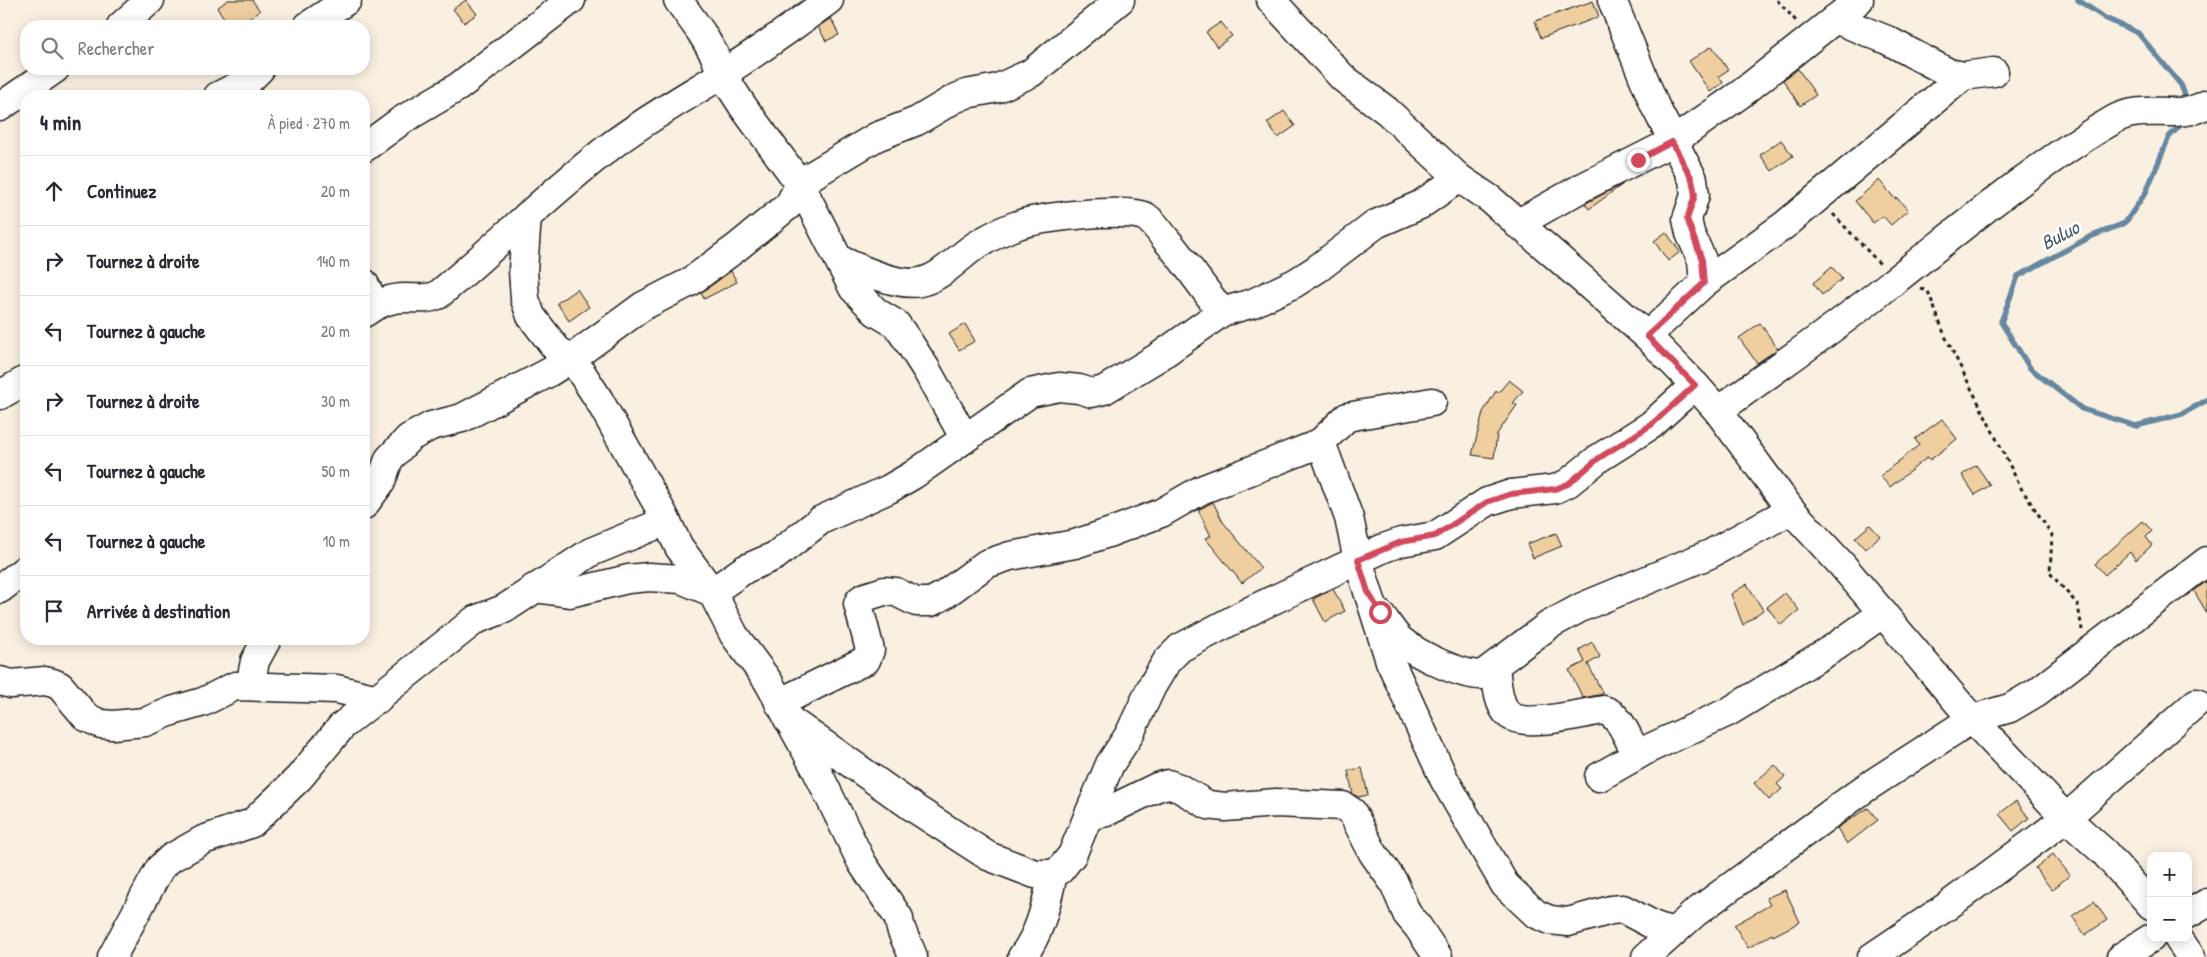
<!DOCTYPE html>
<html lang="fr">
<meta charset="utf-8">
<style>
:root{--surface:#fff;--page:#f2f2f3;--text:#2b2b33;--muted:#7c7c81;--line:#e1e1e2}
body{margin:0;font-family:"Patrick Hand",sans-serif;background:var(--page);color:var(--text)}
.controls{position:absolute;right:15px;bottom:15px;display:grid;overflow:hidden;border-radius:10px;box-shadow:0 2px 12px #0003}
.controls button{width:45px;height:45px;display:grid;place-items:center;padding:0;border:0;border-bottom:1px solid var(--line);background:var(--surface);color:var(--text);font:25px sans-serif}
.stop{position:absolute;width:15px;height:15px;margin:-11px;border:4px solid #d1495b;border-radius:50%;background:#fff}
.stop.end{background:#d1495b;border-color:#fff;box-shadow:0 1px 5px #0008}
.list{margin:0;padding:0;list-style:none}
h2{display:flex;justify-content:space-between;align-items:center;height:65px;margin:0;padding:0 20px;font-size:21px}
h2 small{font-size:16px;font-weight:400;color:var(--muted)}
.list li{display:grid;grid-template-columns:32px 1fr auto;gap:15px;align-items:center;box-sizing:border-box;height:70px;padding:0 20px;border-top:1px solid var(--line)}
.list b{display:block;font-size:19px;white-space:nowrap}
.list em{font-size:16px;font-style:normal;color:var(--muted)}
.icon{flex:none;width:28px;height:28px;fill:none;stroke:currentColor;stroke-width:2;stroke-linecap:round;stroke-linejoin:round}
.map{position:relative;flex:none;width:2207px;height:957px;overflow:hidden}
.search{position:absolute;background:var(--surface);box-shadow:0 2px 12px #0003;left:20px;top:20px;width:350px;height:55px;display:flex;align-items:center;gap:12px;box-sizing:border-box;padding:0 18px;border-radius:20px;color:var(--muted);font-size:19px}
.panel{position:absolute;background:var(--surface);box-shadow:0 2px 12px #0003;left:20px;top:90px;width:350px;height:555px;border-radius:20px}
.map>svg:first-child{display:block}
</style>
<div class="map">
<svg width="2207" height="957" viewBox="0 0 2207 957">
<rect width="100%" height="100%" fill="#faf0e2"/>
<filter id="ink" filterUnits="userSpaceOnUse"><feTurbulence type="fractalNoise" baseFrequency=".02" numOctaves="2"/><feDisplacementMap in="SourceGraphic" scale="10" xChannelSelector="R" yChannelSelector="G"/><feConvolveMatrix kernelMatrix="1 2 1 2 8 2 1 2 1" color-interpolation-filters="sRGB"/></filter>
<g filter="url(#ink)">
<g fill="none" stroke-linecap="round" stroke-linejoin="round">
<g stroke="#66879f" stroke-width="5.5">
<polyline points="2078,0 2105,18 2138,33 2181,85 2188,103"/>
<polyline points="2184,121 2169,137 2146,192 2125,223 2090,237 2018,276 2001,322 2030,368 2082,409 2136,426 2182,414 2207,400"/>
</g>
</g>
<g fill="#efcea0" stroke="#1c1c1c">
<polygon points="228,0 252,0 260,11 239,26 230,26 217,8"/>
<polygon points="466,0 477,14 464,23 453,9"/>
<polygon points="1593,1 1599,17 1541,38 1535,21"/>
<polygon points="831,18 839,35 826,41 818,27"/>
<polygon points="1221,22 1232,36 1217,47 1206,32"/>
<polygon points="1712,46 1728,70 1719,76 1723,83 1710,92 1689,61"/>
<polygon points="1798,69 1816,95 1800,106 1783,80"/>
<polygon points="1284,111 1295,126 1278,138 1267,123"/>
<polygon points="1781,140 1793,156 1772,171 1760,155"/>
<polygon points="1879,180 1895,199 1897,198 1908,210 1891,225 1883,216 1873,223 1855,201"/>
<polygon points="1623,184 1589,209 1585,204 1590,201"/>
<polygon points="1666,232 1680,252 1668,261 1654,241"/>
<polygon points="1832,267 1842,279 1822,295 1813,283"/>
<polygon points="731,271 737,282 704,299 701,293"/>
<polygon points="577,289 589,307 569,321 557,303"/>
<polygon points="1760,323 1778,349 1757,363 1739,338"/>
<polygon points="965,324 975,341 959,350 949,334"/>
<polygon points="1509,380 1523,391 1513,403 1517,405 1497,434 1494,458 1472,455 1483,412 1496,391 1498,393"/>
<polygon points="1942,419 1957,439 1930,460 1928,457 1890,487 1880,476 1919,445 1915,439"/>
<polygon points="1976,465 1990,485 1975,495 1962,475"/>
<polygon points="1213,502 1223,522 1261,568 1242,583 1205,538 1211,536 1198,510"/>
<polygon points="2143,521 2152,531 2146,537 2152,545 2136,560 2130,552 2105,575 2095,564"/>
<polygon points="1870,525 1880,536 1865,549 1855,538"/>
<polygon points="1556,533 1562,546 1533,558 1527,544"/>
<polygon points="2207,581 2207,613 2194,591"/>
<polygon points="1747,584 1763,610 1743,625 1731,594"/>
<polygon points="1333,589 1345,611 1325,622 1313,599"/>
<polygon points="1785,593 1799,610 1781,625 1767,607"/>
<polygon points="1592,642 1600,657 1588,664 1603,694 1583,698 1569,670 1585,662 1579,650"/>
<polygon points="1775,765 1785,777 1777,784 1782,789 1769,800 1754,783"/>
<polygon points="1362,768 1368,795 1358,797 1353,794 1348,771"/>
<polygon points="2016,801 2029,818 2013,831 1999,814"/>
<polygon points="1868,808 1878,820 1847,844 1837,828"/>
<polygon points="2053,854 2070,875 2052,890 2035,868"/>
<polygon points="1785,890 1800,922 1773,936 1772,934 1748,948 1734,925 1770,905 1766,898"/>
<polygon points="2094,901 2107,920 2085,935 2072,916"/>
</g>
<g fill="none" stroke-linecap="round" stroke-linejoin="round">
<defs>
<g id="minor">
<polyline points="678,0 701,32 714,54 722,74 744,108 800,184 853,288 876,312 896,324 908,341 926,369 964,437"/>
<polyline points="1271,0 1343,78 1387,111 1459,178 1490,199 1556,256 1647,336 1695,385 1718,411 1791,510 1842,565 1972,719 2066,818 2104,852 2151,905"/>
<polyline points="1612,0 1655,106 1693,179 1695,195 1687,219 1690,233 1702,260 1704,283"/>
<polyline points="1835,19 1887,40 1949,73 1963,76 1994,72"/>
<polyline points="121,26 150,0"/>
<polyline points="308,26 347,0"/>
<polyline points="218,96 248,81 260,69"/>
<polyline points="0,107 55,69"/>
<polyline points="364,148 402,120 458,87 571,0"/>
<path d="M527,216L523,270L525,299L531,316L558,351L572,358L599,400L663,514L679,547L712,592L734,635L768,681L816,769L862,863L899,918C899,931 909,944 913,957"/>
<polyline points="1517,224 1583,187 1672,142 1742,93 1859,0"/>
<path d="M840,260C860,269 898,287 920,282C944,277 960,254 980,243C992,236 1005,229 1018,225C1039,217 1128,207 1146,217C1153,222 1159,230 1164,237C1185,261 1202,287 1222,312"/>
<polyline points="364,283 375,305"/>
<path d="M364,313C376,304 389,298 405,298C417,298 427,300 438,295C497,246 551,191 612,145C648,118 686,97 724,73C760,50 795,25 829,0"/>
<polyline points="1647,336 1704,283 1786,224 1963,76"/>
<polyline points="0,395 26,380"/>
<path d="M1718,411C1775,369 1834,329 1889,285C1962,228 2035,165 2115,119C2144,103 2178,121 2207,104"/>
<polyline points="1321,442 1349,518 1358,560 1390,661 1444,779 1505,885 1536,914 1550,920 1568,922 1611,910 1623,909 1655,926 1673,932"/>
<polyline points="364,505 381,482 389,459 409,438 431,426 462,418 548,373 572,358 643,306 690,282 736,248 789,205 800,184 806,179 876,137 917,121 954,99 966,94 998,88 1031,73 1120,0"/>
<polyline points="534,588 570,593 628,579 649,577 681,579 712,592 745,569 775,556 821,520 889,489 913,475 1030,393 1059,387 1079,389 1092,393 1104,390 1160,356 1222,312 1253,303 1295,283 1317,269 1376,224 1420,205 1459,178"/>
<polyline points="0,589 26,569"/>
<path d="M1381,615C1387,623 1393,633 1400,640C1418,655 1459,675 1482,675L1549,625L1582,607L1710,554L1791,510"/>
<path d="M1495,666C1497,681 1497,703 1508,714C1524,729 1583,713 1603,710C1621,714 1628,740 1637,755"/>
<polyline points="0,681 11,684 45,681 53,683 60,686 86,717 101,724 113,725 145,722 172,711 203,702 235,686 337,689 378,699"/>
<polyline points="250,686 255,661 267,639"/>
<polyline points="779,703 866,660 870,650 858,604 860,600 865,597 884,591 896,592 916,602 931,602 944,595 986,564 1010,556 1075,544 1111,532 1161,513 1201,490 1311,447 1321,442 1347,417 1432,402"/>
<polyline points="788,719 917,810 988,856 1035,874 1053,874 1060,870 1072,855 1110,764 1129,735 1152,686 1167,661 1180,648 1256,608 1384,548 1401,542 1435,536 1487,502 1511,494 1555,489 1568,483 1599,458 1651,425 1695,385"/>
<polyline points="1599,777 1648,749 1728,712 1835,647 1883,613"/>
<polyline points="1088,816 1106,812 1157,787 1168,784 1179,788 1208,805 1225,807 1276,803 1343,806 1352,812 1373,853 1394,883 1407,914 1418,927 1438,957"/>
<polyline points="2188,914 2207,903"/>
<polyline points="2178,938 2191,957"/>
<polyline points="112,957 160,868 171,858 203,840 252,823 299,778 342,726 475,620 504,609 591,552 666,521"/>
<path d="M1022,957C1041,932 1046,904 1053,874"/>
<polyline points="1646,957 1695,913 1864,789 1972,719 2010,708 2037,692 2207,561"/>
<polyline points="1872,957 1946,907 2066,818 2196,703"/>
<polyline points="2121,957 2151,938"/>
</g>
</defs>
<use href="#minor" stroke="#1c1c1c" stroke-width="31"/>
<g stroke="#1c1c1c" stroke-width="3" stroke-dasharray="4 4" stroke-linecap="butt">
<polyline points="1777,0 1797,22"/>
<polyline points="1833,214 1880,264"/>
<polyline points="1921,289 1928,291 1945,336 2021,488 2052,535 2050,573 2078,605 2082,630"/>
</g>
<use href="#minor" stroke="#fff" stroke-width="28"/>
</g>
</g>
<g fill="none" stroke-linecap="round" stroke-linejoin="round" filter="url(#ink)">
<polyline stroke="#d1495b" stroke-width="6" points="1380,612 1368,592 1358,560 1401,542 1435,536 1487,502 1511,494 1555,489 1568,484 1599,458 1651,425 1695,385 1647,336 1704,283 1702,260 1687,219 1695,195 1692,179 1672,142 1638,160"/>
</g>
<g text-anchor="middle" stroke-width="5" stroke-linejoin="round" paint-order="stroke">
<g font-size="20" font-style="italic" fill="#475a68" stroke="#fff">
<text transform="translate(2060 235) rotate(-28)" y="7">Buluo</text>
</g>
</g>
</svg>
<div class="controls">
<button>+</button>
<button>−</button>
</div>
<div class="stop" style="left:1380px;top:612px"></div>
<div class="stop end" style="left:1638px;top:160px"></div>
<div class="search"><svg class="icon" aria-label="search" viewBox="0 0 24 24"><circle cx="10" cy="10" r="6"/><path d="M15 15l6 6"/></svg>Rechercher</div>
<section class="panel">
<h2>4 min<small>À pied · 270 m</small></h2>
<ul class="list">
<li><svg class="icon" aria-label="ahead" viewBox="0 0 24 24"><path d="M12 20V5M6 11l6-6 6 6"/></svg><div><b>Continuez</b></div><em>20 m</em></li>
<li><svg class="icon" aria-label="right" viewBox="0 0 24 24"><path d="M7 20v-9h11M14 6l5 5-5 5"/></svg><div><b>Tournez à droite</b></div><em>140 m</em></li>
<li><svg class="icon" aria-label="left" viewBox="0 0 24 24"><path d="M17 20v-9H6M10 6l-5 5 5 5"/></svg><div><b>Tournez à gauche</b></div><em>20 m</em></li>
<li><svg class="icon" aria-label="right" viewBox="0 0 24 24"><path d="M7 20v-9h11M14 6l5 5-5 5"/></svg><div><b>Tournez à droite</b></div><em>30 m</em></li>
<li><svg class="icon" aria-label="left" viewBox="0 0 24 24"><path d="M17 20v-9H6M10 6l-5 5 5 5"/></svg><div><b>Tournez à gauche</b></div><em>50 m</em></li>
<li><svg class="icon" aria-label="left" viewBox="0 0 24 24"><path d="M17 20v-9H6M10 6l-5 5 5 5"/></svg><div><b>Tournez à gauche</b></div><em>10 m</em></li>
<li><svg class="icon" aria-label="arrive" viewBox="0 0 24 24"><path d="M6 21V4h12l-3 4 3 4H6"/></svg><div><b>Arrivée à destination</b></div></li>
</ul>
</section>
</div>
